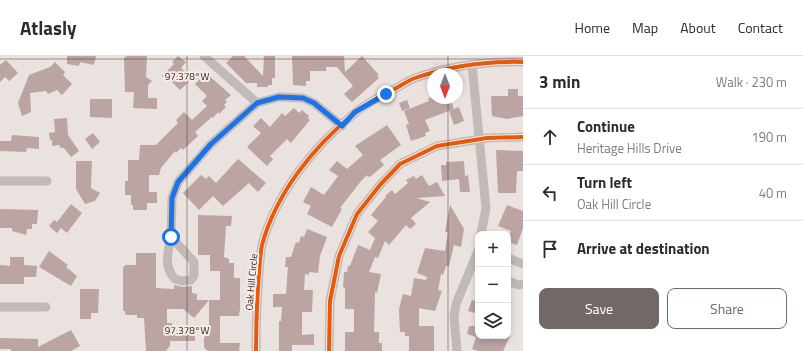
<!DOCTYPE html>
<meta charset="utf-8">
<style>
:root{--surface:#fff;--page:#f2f2f3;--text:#2b2b33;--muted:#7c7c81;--line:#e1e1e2;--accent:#726967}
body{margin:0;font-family:"Titillium Web",sans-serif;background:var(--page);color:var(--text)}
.controls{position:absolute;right:12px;bottom:12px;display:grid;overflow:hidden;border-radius:8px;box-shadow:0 2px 6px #0003}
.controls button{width:36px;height:36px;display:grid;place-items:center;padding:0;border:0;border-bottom:1px solid var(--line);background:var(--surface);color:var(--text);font:20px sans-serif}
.compass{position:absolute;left:427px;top:12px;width:36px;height:36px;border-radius:50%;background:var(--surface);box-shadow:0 2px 6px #0003;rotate:180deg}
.stop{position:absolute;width:12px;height:12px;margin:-9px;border:3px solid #1a73e8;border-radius:50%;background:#fff}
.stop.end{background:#1a73e8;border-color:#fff;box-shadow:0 1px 4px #0008}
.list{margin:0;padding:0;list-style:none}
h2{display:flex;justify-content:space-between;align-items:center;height:52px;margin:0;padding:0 16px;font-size:17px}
h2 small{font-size:13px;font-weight:400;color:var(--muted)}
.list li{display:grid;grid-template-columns:26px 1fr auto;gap:12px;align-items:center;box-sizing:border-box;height:56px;padding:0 16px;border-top:1px solid var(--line)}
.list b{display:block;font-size:15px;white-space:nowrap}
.list p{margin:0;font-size:13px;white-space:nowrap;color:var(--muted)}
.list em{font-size:13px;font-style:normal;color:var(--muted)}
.actions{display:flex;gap:8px;padding:12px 16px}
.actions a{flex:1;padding:9px 0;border:1px solid var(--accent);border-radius:8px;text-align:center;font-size:14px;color:var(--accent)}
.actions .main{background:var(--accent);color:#fff}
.icon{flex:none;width:22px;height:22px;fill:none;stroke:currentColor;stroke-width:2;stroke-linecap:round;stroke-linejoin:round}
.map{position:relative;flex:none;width:523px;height:295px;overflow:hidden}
header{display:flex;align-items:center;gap:24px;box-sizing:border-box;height:56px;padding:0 20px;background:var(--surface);border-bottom:1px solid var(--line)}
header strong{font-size:19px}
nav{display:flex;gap:22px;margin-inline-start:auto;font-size:14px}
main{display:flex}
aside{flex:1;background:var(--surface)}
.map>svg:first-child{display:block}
</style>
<header>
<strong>Atlasly</strong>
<nav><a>Home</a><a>Map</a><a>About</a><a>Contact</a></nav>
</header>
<main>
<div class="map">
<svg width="523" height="295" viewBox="0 0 523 295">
<rect width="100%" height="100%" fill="#eae2de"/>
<g fill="#bba4a2">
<polygon points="67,0 96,0 94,9 80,6 79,10 67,8"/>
<polygon points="127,0 147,0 146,21 152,25 148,29 148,42 157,42 157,53 133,52 134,36 125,36 124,2"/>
<polygon points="178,0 186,6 181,12 192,23 180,34 170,24 168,26 162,20 174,8 172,6"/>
<polygon points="233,0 244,0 263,20 264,0 275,0 275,22 272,22 272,29 268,29 268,31 257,31 257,27 246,27 226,7"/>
<polygon points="292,0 344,0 345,16 362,0 379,19 377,20 379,22 352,46 344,38 353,30 337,11 326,11 326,15 310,15 310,25 306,25 306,30 293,29"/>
<polygon points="6,4 18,17 9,25 5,21 0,26 0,9"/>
<polygon points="55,6 65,16 63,19 72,28 62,39 57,34 48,38 46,35 30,37 31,56 22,60 18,47 29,19 50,11"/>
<polygon points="206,17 231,39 225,44 227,46 224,49 226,51 219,58 218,56 213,62 212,61 195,76 198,80 183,94 181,92 176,97 175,95 161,112 159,119 149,119 149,136 157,136 157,147 147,147 147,154 133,154 133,149 131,149 131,139 125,139 125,125 128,125 128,104 139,104 140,89 156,89 178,67 176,64 184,56 192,64 207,50 202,45 207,40 195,28"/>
<polygon points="508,33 518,33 518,40 523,40 523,60 507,63 492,60 491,40 508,40"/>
<polygon points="428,42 450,42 454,53 425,64 430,75 425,77 426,80 411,85 406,69 409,68 404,55 429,45"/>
<polygon points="90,43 112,43 112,62 90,61"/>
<polygon points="407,44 410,52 402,55 399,47"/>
<polygon points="459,51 464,65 454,69 449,55"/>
<polygon points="294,52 299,57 302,54 309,60 308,62 310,64 291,87 287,83 270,100 273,103 267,110 247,91 261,77 253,70 261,62 270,71 282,57 285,60"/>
<polygon points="67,62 68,79 79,95 71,101 64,92 61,92 59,89 52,90 52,84 50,84 49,77 55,76 54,63"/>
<polygon points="387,69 401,89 380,104 384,109 371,120 368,121 367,119 361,125 340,152 342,153 332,171 307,158 311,150 303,146 311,131 324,139 338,120 329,114 337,105 347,113 363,99 355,90"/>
<polygon points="93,77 100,86 92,93 85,83"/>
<polygon points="12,79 39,81 39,93 27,92 26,96 0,95 0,85 11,85"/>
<polygon points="496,94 523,95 523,115 517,115 516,137 498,137"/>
<polygon points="238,103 266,127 258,136 249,127 223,150 213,140 199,154 183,137 201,119 206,123 209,120 216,127"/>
<polygon points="76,105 92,105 91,132 100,137 95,145 85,148 76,133"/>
<polygon points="464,105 465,120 468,119 470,136 460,136 459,123 442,125 441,109 446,109 446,106"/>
<polygon points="422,119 429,130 437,126 445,140 416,142 430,146 411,162 416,168 410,173 406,169 389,189 385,185 378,202 375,201 369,216 381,218 377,237 375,236 374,276 379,276 379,287 382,287 382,295 345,295 345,276 354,276 354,253 345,253 345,232 343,231 344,216 347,216 348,210 350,210 358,189 370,194 375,182 368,176 378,165 371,159 386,141 385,140 392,134 395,138 408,127 406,124 414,120 416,123"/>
<polygon points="71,148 82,157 67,177 61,172 57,177 49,170 54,164 57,166"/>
<polygon points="450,149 464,173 461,191 454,189 449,210 446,210 443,219 441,218 438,234 442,235 435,255 419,252 419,270 434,270 434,295 409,295 409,280 405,280 405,276 400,276 399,253 403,238 411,240 414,222 426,224 427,221 417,217 425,192 445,195 448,176 445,176"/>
<polygon points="507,149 523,155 523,172 517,189 508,186 511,175 498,170"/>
<polygon points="0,153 38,154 37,168 32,168 32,173 27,173 26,179 12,175 12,172 0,172"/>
<polygon points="198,159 232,160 231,170 226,170 224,201 229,203 229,207 234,207 234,222 240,222 240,253 239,260 220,260 220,287 240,287 239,295 210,295 206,294 204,291 204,282 209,275 209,244 194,262 183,253 167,253 167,267 172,267 174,274 195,275 195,285 170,285 170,290 166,295 146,295 144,262 137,262 137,259 127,259 125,258 125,255 123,255 123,212 125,209 136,209 136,197 156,197 156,232 174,233 174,229 183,231 192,230 192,237 197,238 197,244 220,244 220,215 210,215 210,199 198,199"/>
<polygon points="307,173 327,181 320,200 318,217 309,216 309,219 305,218 304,234 313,234 312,256 302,256 302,279 314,278 314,289 292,289 292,295 279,295 279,265 281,265 282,251 273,251 273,238 286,238 288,211 285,211 286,201 291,201 296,186 299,187 301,180 304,181"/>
<polygon points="49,195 68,209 66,211 77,220 71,230 39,211"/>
<polygon points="10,201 24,201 24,209 37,210 36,221 24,221 24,228 0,228 0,209 10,210"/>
<polygon points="80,233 99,233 98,257 91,257 91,263 80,263"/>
<polygon points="472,244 478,246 478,258 468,255"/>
<polygon points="469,270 478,270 478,280 510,280 503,295 478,295 472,293 476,281 467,278"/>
<polygon points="71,274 80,290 71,295 11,295 11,293 0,293 0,282 38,283 38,291"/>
</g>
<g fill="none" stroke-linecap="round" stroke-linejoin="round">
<g stroke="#c2bab7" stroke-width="9">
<polyline points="204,0 257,47"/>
<polyline points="472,9 486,152 481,178"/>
<polyline points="0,125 47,125"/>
<polyline points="171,181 172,142 178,126 211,88 257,47 279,41 303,42 314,47 342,70"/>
<path d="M171,181L194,206V219L191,224L183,225L175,223C163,210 168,197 171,181Z"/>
<polyline points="508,202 523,208"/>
<polyline points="508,225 519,229 523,228"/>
<polyline points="0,251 46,251"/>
<path d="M256,295C256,268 257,243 259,216C260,207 260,198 262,189C276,137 314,90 355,57C365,48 379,41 391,35C399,31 407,25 415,22C449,10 487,5 523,6"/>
<polyline points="329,295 330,245 339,200 357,158 380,129 400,108 437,90 487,82 523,81"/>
<polyline points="457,295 454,261 456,248 478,195"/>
</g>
<defs>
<g id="cycleway">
<path d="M256,295C256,268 257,243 259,216C260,207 260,198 262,189C276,137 314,90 355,57C365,48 379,41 391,35C399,31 407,25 415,22C449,10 487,5 523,6"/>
<polyline points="329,295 330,245 339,200 357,158 380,129 400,108 437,90 487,82 523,81"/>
</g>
</defs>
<use href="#cycleway" stroke="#f6ebe5" stroke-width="6"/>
<use href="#cycleway" stroke="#e8590c" stroke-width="4"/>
</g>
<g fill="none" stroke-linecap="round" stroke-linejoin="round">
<polyline stroke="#1a73e8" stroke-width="5" points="171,181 172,142 178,126 211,88 257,47 279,41 303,42 314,47 342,70 355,56 386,38"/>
</g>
<path fill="none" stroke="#322827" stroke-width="1" stroke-opacity="0.45" d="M187,0V295M448,0V18M0,3H523M448,42V295"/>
<g text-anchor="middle" stroke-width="4" stroke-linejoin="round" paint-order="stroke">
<g font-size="10" fill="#322827" stroke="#f6ebe5">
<text transform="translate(251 226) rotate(-85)" y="4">Oak Hill Circle</text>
</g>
</g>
<g font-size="10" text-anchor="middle" fill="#322827" stroke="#f6ebe5" stroke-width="4" stroke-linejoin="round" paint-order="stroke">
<text x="187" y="24">97.378°W</text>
<text x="187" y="278">97.378°W</text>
</g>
</svg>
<div class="controls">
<button>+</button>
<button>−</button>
<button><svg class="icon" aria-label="layers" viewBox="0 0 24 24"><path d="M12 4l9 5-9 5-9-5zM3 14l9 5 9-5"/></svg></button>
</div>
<svg class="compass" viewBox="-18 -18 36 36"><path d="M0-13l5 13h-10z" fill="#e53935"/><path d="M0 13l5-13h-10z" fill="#7c7c81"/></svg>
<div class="stop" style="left:171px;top:181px"></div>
<div class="stop end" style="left:386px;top:38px"></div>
</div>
<aside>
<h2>3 min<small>Walk · 230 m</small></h2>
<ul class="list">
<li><svg class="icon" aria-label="ahead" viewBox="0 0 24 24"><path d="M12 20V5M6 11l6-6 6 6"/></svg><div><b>Continue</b><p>Heritage Hills Drive</p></div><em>190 m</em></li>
<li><svg class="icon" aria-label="left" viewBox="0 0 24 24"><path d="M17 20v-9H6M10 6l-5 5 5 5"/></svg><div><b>Turn left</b><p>Oak Hill Circle</p></div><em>40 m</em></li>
<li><svg class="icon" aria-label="arrive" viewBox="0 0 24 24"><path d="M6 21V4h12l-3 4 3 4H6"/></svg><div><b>Arrive at destination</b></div></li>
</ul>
<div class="actions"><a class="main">Save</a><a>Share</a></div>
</aside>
</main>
